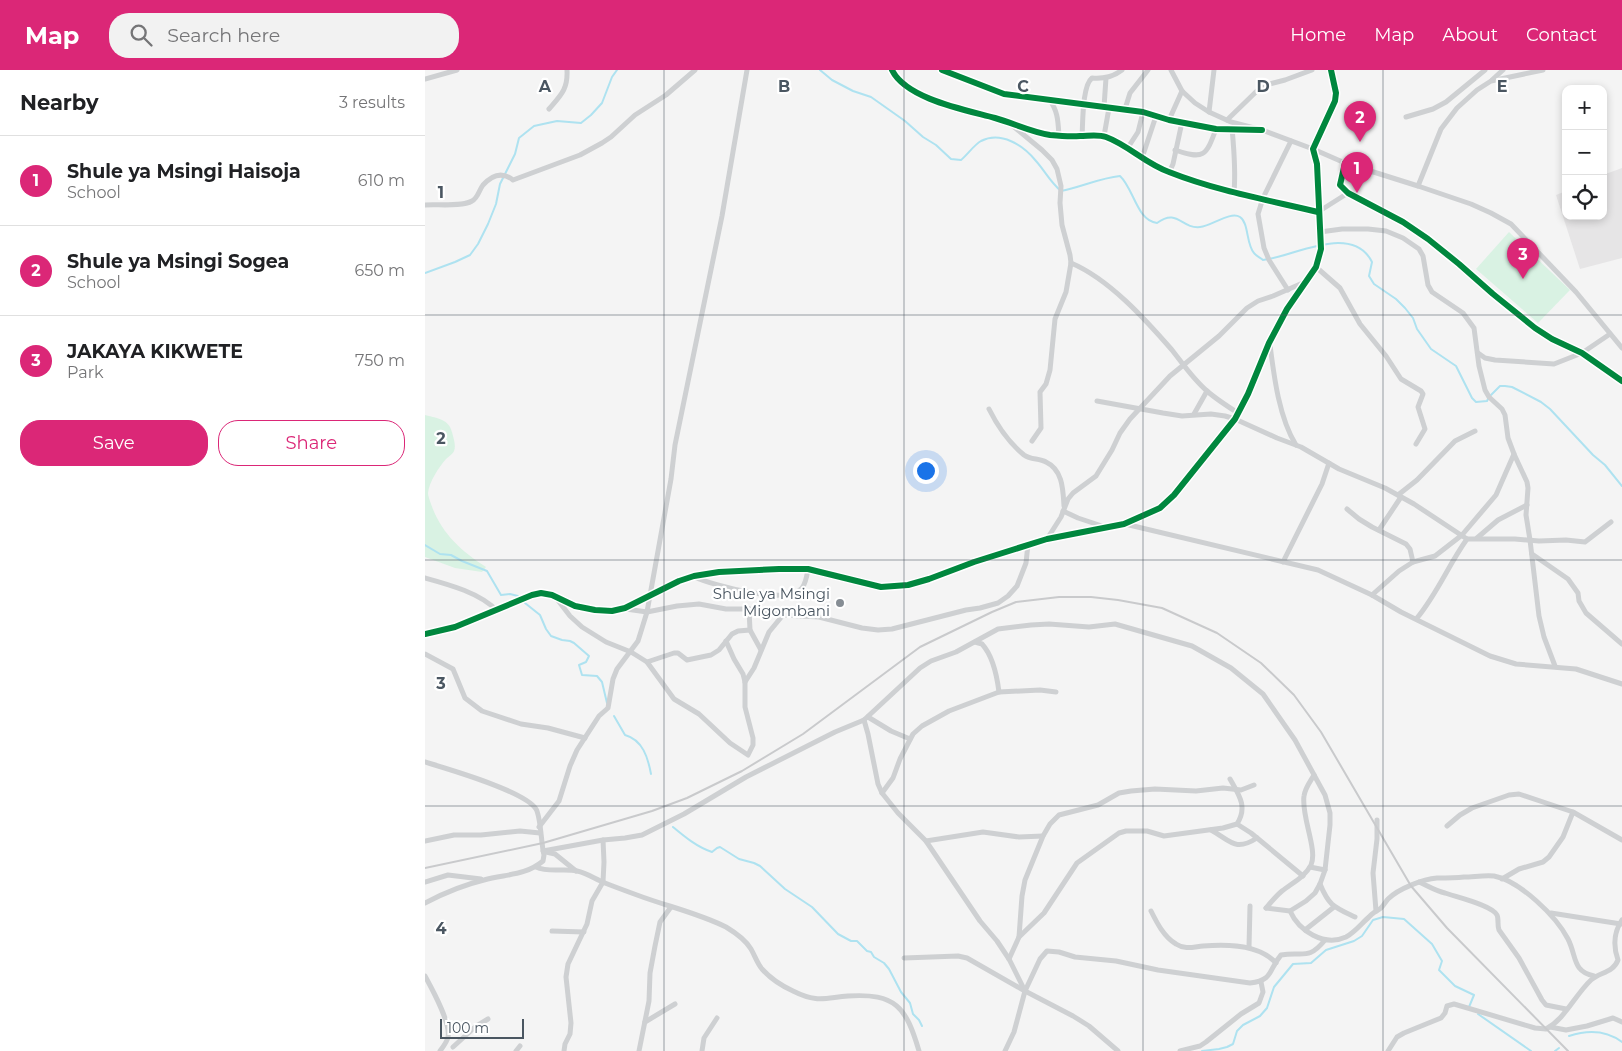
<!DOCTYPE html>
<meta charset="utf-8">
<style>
:root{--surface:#fff;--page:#f2f2f2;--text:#202124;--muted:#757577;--line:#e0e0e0;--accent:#db2777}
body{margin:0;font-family:Montserrat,sans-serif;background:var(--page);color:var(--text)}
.controls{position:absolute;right:15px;top:15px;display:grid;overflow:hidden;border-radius:10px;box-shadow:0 2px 8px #0003}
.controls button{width:45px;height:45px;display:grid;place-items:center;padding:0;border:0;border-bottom:1px solid var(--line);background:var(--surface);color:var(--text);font:25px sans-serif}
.scale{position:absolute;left:15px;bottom:12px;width:84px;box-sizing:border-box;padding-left:5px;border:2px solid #4a5661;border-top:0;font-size:14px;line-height:18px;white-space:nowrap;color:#4a5661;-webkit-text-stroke:4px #fff;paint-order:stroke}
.you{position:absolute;left:500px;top:400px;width:18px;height:18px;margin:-12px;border:4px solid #fff;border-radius:50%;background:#1a73e8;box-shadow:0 0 0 8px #1a73e833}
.badge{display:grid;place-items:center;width:32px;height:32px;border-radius:50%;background:var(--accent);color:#fff;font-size:16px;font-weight:700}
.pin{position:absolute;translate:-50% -41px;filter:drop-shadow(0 1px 2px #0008)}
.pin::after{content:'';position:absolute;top:26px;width:18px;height:15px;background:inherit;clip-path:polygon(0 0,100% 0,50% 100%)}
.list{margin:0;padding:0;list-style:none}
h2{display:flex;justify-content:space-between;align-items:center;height:65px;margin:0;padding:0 20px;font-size:21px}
h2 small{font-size:16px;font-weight:400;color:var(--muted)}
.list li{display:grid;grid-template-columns:32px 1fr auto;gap:15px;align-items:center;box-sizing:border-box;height:90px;padding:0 20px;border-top:1px solid var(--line)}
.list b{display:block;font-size:19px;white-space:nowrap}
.list p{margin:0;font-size:16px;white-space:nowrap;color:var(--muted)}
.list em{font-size:16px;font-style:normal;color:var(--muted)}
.actions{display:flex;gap:10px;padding:15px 20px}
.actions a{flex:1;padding:11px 0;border:1px solid var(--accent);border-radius:20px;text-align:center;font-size:18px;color:var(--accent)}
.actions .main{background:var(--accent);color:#fff}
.icon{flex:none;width:28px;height:28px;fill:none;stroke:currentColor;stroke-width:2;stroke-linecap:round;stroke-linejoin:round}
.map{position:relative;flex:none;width:1197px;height:981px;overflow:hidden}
header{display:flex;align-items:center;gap:30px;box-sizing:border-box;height:70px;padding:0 25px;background:var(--accent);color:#fff}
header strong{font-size:24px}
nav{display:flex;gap:28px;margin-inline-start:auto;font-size:18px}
.search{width:350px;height:45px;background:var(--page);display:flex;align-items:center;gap:12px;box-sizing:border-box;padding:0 18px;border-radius:20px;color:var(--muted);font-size:19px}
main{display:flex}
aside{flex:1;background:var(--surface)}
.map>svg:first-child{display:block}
</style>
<header>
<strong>Map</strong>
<div class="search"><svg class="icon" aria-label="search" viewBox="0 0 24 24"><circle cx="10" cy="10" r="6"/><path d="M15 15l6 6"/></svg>Search here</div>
<nav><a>Home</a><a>Map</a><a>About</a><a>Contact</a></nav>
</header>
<main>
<aside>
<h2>Nearby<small>3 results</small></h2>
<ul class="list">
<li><span class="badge">1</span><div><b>Shule ya Msingi Haisoja</b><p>School</p></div><em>610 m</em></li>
<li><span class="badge">2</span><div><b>Shule ya Msingi Sogea</b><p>School</p></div><em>650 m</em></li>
<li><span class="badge">3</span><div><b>JAKAYA KIKWETE</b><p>Park</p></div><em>750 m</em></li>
</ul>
<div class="actions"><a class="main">Save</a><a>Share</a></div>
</aside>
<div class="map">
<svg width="1197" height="981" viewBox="0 0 1197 981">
<rect width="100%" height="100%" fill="#f4f4f4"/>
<polygon fill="#e6e5e6" points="1197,98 1197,188 1155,199 1131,125 1141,121 1141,146 1178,146 1178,105"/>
<g fill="#d9f2e3">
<polygon points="1084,162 1145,220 1113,253 1051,199"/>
<path d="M0,345C15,349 25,349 28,366C29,370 31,376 29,381C28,384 24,386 21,389C14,397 4,412 3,423C3,426 5,431 6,434C16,463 36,481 61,497L57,502L30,498L0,487Z"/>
</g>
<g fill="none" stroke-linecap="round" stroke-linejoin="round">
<g stroke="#aee2f0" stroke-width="2">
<path d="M395,0L407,10L428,21L446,27L480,51L498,67L511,75L526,89L536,90C543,84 549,75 556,71C576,61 598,75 611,91C620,101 625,112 636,121C656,117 675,108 695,106C709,119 712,151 732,153C753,138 756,159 775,157C787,156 805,141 815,147C824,153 821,174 829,183C831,186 836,188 838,190C868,187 927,152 947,192L944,206L949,214L971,229L980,238L988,248L992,259L1006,279L1031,296L1047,328L1051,332L1062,331L1064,327L1075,316H1080L1087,317L1116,332L1125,339L1168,385L1180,395L1197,416"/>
<polyline points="0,203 30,192 45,185 53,174 63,154 71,134 75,114 90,84 94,68 109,56 132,51 156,53 166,45 177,33 187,7 192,0"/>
<polyline points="0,475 15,484 26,485 37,491 62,501 76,525 85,524 93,526"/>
<polyline points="100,533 115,545 121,559 126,566 137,570 145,571 149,573 164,586 161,592 154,595 157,605 172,606 177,612 182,633"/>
<path d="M189,646L200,665C218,670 223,688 226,704"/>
<path d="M248,757C260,767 272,777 287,782L292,778L295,777L314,789L329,793L335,796L360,819L387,837L413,864L426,871H432L442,881L446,882L449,887L459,893L464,899L476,922L485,933L488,944L494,950L497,956"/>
<polyline points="1053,944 1106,981"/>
<path d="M1144,966C1162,960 1181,960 1197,972"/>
<polyline points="777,981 794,979 802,977 808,974 812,961 818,955 835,946 842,938 849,917 868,894 886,893 901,880 929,871 937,866 948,850 958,847 979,849 1007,874 1017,891 1014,900 1030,916 1049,925 1044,937 1045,938"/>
<polyline points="1130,981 1134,978"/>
</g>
<g stroke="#ced0d2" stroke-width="5">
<polyline points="467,0 476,14 487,20 508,30 532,38 572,49 616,63 645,67 679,66 735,99 758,108 789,118 893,142 923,123"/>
<polyline points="517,0 579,24 718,42 744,50 791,59 828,60"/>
<polyline points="746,0 757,21 770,33 784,42 806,52 837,60 888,79 920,93 993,116 1046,134 1066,143 1086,154 1151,222 1197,278"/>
<polyline points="0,9 32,0"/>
<polyline points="1067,10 1078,0"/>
<path d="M624,29C633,41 633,51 634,66"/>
<polyline points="679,37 681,8"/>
<path d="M124,39C136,25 143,19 142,0"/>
<polyline points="700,39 705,23 723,0"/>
<polyline points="784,42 789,0"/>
<polyline points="981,47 1008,39 1021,32 1060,0"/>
<polyline points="744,50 757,21"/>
<polyline points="802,50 837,16 860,10 887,0"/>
<polyline points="588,56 617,80 627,90 632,99 636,116 635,133 637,155 645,185 646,193 641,222 630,249 625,300 621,314 615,322 616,358 607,371"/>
<path d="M807,58C809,80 811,100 809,122"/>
<path d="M657,66C658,53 657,16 667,8C678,9 688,7 697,0"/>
<polyline points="679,66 684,38"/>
<polyline points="702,79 713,62 718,42"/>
<path d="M750,80C779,90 781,86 791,59"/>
<polyline points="717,88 731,46"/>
<polyline points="920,93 915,115 923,123 978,152 1003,169 1034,194 1068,224 1110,258 1127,269 1157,283 1197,311"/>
<polyline points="744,103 748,94 757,52"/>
<polyline points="993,116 1016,59 1032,38 1052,20 1066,11 1118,0"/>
<path d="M0,135C12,134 37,137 47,131C53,128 54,120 58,115C67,105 77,101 88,110L155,85L177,73L186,67L210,45L241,25L270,0"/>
<polyline points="895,162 917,159 943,159 961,161 978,168 994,179 998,186 1003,215 1007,222 1038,243 1049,258 1054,296 1060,320 1064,327 1077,339 1080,345 1083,368 1089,384 1102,412 1103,418 1101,445 1105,470 1114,546 1119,567 1130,596"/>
<path d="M646,193C684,209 720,249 747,280C758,294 768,309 782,321C791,329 802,336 813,343"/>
<polyline points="891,197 915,218 935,254 961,286 976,309 996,321 998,324 993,337 1000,359 991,374"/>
<polyline points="863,220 844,190 839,178 833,144 838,128 866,71"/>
<path d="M845,275C849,306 854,348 871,375"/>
<polyline points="1053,283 1060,288 1070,290 1129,294 1157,283 1185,264"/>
<polyline points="672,331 738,343 757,346 786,344 800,346 810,349 852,368 876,377 914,399 960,418 989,434 1042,469 1090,469 1114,471 1141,470 1160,472 1186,452"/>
<path d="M564,339C573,357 583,372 599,385C606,390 614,388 621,392C638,400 638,420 639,436"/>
<polyline points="769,344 782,321"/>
<polyline points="973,425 992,410 1030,371 1050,361"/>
<polyline points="922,439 934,449 947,457 981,474 985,479 988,492"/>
<polyline points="638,441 653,448 680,457"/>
<polyline points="700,454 893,500 947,525 976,542 1065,586 1091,594 1151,599 1197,614"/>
<polyline points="954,460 976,427"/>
<polyline points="1052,468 1073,450 1102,435"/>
<polyline points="622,469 636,447 643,429 648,423 671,406 687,380 695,363 705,349 745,306 794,266 822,238 833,231 848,226 880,212"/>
<polyline points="1107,484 1143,509 1153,523 1154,531 1161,543 1197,574"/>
<polyline points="858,492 897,414 904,393"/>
<path d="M269,507C288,515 362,536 377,518C381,513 382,505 383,499"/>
<path d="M0,508C22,514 56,523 72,541"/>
<polyline points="947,525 974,501 988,492 1010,486 1037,465 1071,425 1089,384"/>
<polyline points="132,529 145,546 157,557 181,572 206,582 222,592 249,629 274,644 305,673 323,685 328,675 328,668 320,637 320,612 318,604 309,589 301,571"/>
<polyline points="201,539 222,542 252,536 274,534 301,539 324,539 358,545 394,547 437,558 453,560 467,559 541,540 555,538 573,533 583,526 592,516 601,493 603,474"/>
<polyline points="324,539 325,560 336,580"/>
<path d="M992,548C1012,524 1024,494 1042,469"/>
<polyline points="0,564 30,557 107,525 116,523 127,525 150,536 170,540 187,541 200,538 254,511 269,506 294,502 354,499 383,499 456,517 483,515 504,509 549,492 622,469 699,454 735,438 749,425 810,349 823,324 844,273 862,239 891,197 896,179 892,94 888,79 910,31 911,23 906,0"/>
<path d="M550,572L557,574C568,586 572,606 574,622"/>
<polyline points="0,584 28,599 40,628 57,641 96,654 123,658 160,668"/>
<polyline points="222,592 249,583 253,583 262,590 286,585 294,580 307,564 313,561 325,560"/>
<polyline points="320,612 329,598 344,562 358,545"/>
<polyline points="443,647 466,661 485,669"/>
<polyline points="439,650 443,664 453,714 457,723 473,743 501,771 555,851 572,871 584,889 600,921 589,962 580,981"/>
<path d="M0,692C23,699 100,721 111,739C116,747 116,774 119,785L118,791C100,806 80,804 59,810C38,815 19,823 0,833"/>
<polyline points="457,723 468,708 475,689 488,664 497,656 524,641 574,622 615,620 631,622"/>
<polyline points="812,754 826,763 878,806"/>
<polyline points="1022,756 1035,745 1047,738 1084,725 1094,724 1148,742 1197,770"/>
<polyline points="114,757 134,731 145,696 152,680 174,646 183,638 188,609 192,599 213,571 222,542 246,409 250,375 297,146 322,0"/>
<path d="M786,760C806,771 810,782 832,768"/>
<polyline points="0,771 29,765 56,765 95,761 115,763"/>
<polyline points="501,771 558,762 594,767 618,766"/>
<polyline points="118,781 178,770 200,768 217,765 259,744 321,707 410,662 439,650 495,598 506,591 531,582 573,559 606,555 624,554 664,557 690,554 767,576 806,598 838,624 870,670 900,725 905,743 905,755 900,800 895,814 890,823 881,831 865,841"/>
<polyline points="121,782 130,784 151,801"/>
<path d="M111,797C124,803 138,798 152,801C162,803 170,809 180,813C190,817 201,821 212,825C241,836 273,843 301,857C311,863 320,869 326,879C330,886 332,893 337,899C345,908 357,916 368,921C392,933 399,928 423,926C471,923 481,937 494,981"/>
<polyline points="885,797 900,800"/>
<polyline points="1077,809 1094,799 1118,792 1124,787 1138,767 1148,742"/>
<polyline points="0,812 23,805 56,809"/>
<path d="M994,812C1003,816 1011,821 1020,823C1031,827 1067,835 1072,845C1074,849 1072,855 1074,860L1094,888L1117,930L1121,935L1141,939"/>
<path d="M895,814C904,836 909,837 930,847"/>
<path d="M841,838L865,841C874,861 899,877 921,867C929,863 937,853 944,847C947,843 952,841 956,838C959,835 961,831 963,829C973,819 998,809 1012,808C1021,808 1030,808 1039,807C1048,807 1059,805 1069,806C1095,811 1131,846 1143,869C1152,887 1147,901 1169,906"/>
<path d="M841,838C846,832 851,826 857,821C867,813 880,807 886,795C893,780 876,746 879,726C880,718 885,712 889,705"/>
<path d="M726,841C732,853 739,867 751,874C760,880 768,877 778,876C801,874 834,874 851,893"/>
<polyline points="951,841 948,803 952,769 952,750"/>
<polyline points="1126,843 1196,854"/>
<polyline points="880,860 909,837"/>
<polyline points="127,861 159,862"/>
<path d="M594,867L619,843L652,793L694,763L701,761H722L739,766L798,758L812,754C823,737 814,725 805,709"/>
<polyline points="824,877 825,836"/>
<polyline points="479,888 533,886 542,888 600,921 648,946 664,956 693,981"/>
<polyline points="584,889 594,867 597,826 600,810 618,766 625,754 634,745 673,735 694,723 706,721 730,719 771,721 798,718 816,720 829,715"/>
<path d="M0,906C7,919 26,953 23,967C22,972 18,977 15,981"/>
<path d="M600,921L615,889L622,881L634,882L650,887L691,891L733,900L825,913C849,910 843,900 856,885C878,881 883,891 900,870"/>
<polyline points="220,952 250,934"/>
<polyline points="1125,957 1141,960 1162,956 1188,948 1197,952"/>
<polyline points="28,977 50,957 63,949"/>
<polyline points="91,981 95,976"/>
<polyline points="139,981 140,974 145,964 146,953 141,907 143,894 162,854 167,831 178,812 179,792 178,770"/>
<polyline points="214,981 224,931 225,903 230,876 235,852 246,837"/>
<polyline points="277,981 279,968 292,948"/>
<polyline points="755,981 775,976 781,972 816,944 834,933 838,922 836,912"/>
<path d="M963,981L972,967L979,963L1016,948L1020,943L1022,936L1029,934L1110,958L1121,959C1140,949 1150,925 1166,910C1175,902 1188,903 1193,890C1188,876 1189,862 1197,850"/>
</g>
<polyline stroke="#c9cacc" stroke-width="2" points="0,798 118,773 227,741 262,728 317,701 378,664 495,577 567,542 591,532 634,527 666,527 693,530 737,538 792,563 836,593 869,625 896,662 986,816 1022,858 1143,981"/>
<defs>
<g id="cycleway">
<path d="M467,0C481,29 541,40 570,48C588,53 606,62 625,65C635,66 645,67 655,66C663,66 673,64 681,67C703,75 721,94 744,102C792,121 843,130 893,142"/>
<polyline points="517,0 579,24 718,42 744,50 791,59 837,60"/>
<polyline points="920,93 915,115 923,123 978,152 1003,169 1034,194 1068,224 1110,258 1127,269 1157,283 1197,311"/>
<polyline points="0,564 30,557 107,525 116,523 127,525 150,536 170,540 187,541 200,538 254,511 269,506 294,502 354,499 383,499 456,517 483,515 504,509 549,492 622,469 699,454 735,438 749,425 810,349 823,324 844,273 862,239 891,197 896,179 892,94 888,79 910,31 911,23 906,0"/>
</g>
</defs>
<use href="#cycleway" stroke="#fff" stroke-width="9"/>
<use href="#cycleway" stroke="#00873e" stroke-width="6"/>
</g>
<path fill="none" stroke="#4a5661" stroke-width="1" stroke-opacity="0.55" d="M239,0V981M479,0V981M718,0V981M958,0V981M0,245H1197M0,490H1197M0,736H1197"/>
<circle fill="#868d94" stroke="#fff" stroke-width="2" cx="415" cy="533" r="5"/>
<g text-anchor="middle" stroke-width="4.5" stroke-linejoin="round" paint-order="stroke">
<g font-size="15" fill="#4a5661" stroke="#fff" text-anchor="end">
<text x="405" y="529">Shule ya Msingi<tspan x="405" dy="17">Migombani</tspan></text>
</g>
</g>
<g font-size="16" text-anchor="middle" font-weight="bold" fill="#4a5661" stroke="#fff" stroke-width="4.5" stroke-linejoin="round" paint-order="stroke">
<text x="120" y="22">A</text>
<text x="359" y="22">B</text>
<text x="598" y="22">C</text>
<text x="838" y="22">D</text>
<text x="1077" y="22">E</text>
<text x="16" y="128">1</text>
<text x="16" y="374">2</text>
<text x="16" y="619">3</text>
<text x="16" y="864">4</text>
</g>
</svg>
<div class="controls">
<button>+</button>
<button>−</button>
<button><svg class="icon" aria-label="locate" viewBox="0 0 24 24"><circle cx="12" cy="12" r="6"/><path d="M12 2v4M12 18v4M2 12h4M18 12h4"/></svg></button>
</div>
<div class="scale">100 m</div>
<div class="you"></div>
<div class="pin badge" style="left:932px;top:123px">1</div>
<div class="pin badge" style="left:935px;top:72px">2</div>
<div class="pin badge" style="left:1098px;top:209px">3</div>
</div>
</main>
